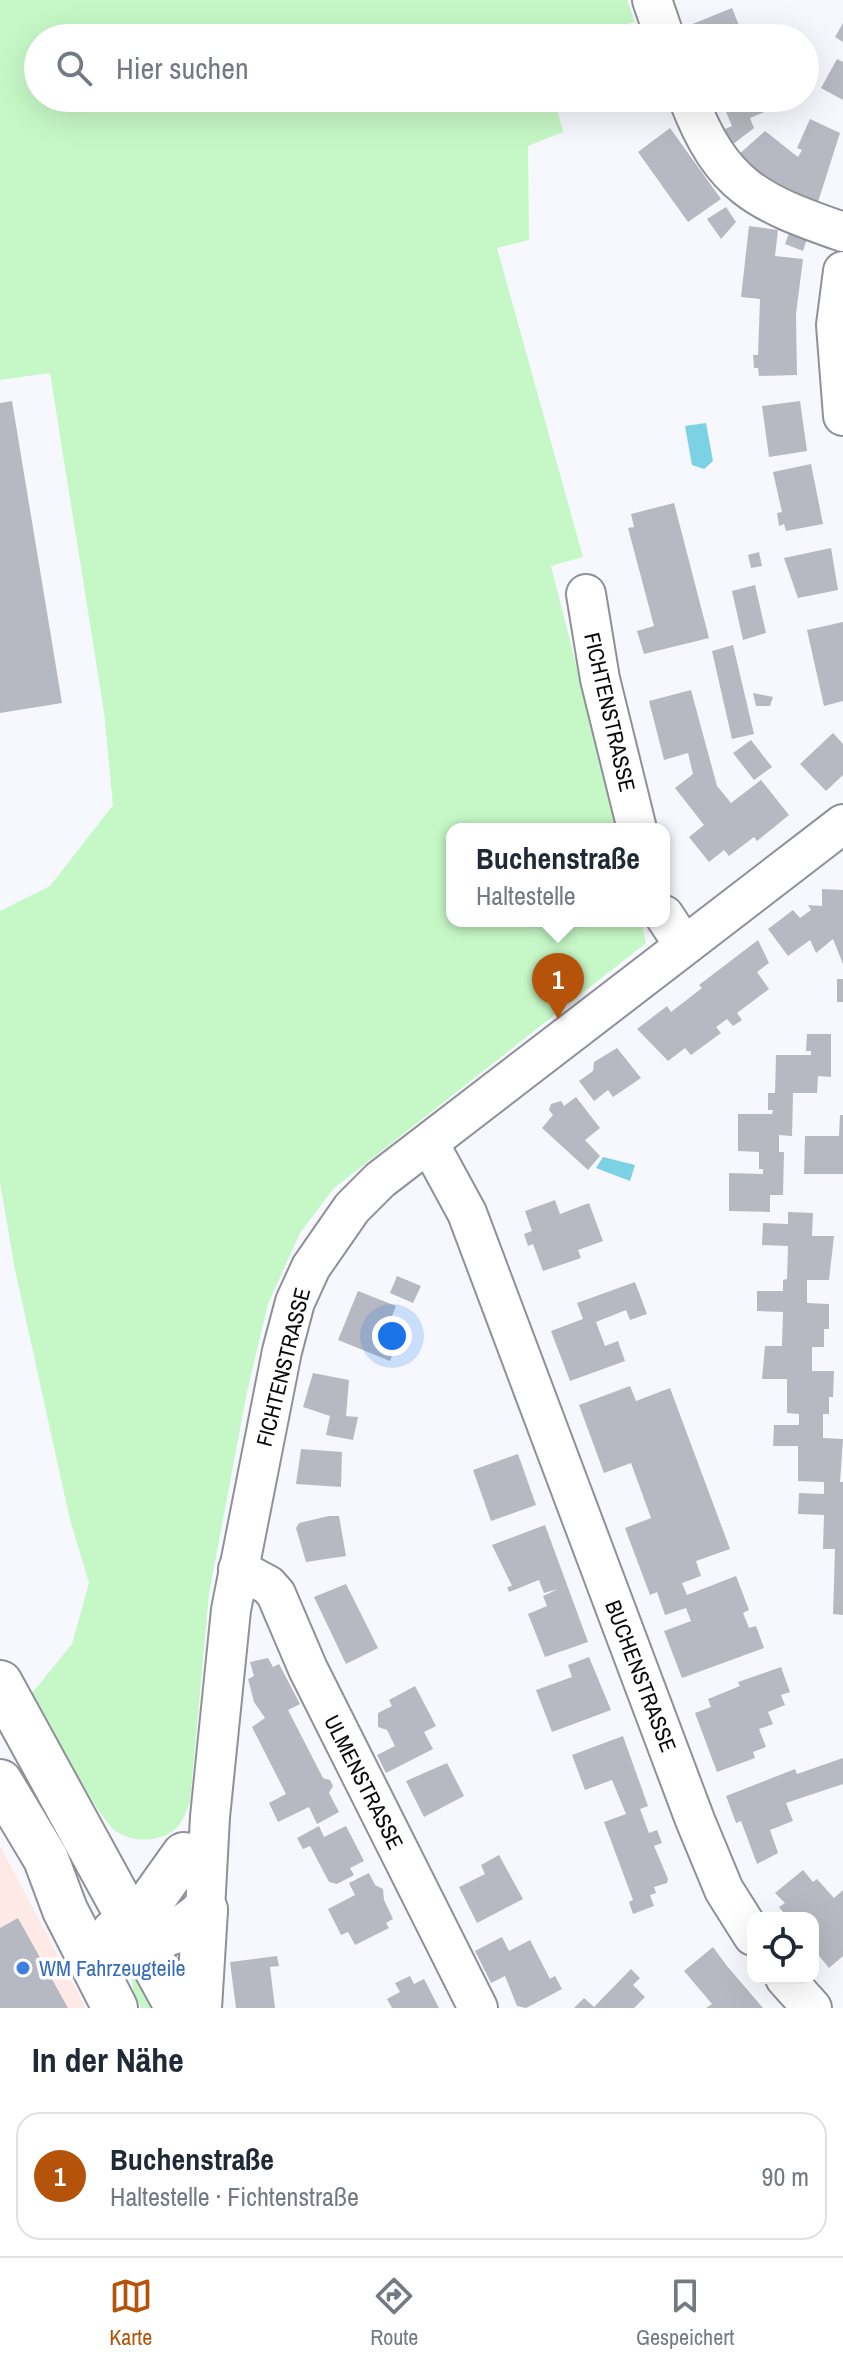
<!DOCTYPE html>
<html lang="de">
<meta charset="utf-8">
<style>
:root{--surface:#fff;--page:#f6f6f7;--text:#1f2937;--muted:#747a83;--line:#e0e1e3;--accent:#b45309}
body{margin:0;font-family:"Archivo Narrow",sans-serif;background:var(--page);color:var(--text)}
.controls{position:absolute;right:24px;bottom:24px;display:grid;overflow:hidden;border-radius:16px;box-shadow:0 8px 32px #0002}
.controls button{width:72px;height:72px;display:grid;place-items:center;padding:0;border:0;border-bottom:2px solid var(--line);background:var(--surface);color:var(--text);font:40px sans-serif}
.you{position:absolute;left:392px;top:1336px;width:28px;height:28px;margin:-20px;border:6px solid #fff;border-radius:50%;background:#1a73e8;box-shadow:0 0 0 12px #1a73e833}
.badge{display:grid;place-items:center;width:52px;height:52px;border-radius:50%;background:var(--accent);color:#fff;font-size:26px;font-weight:700}
.pin{position:absolute;translate:-50% -66px;filter:drop-shadow(0 2px 4px #0008)}
.pin::after{content:'';position:absolute;top:42px;width:28px;height:24px;background:inherit;clip-path:polygon(0 0,100% 0,50% 100%)}
.popup{position:absolute;left:446px;top:823px;width:224px;height:104px;box-sizing:border-box;display:grid;place-content:center;border-radius:16px;background:var(--surface);filter:drop-shadow(0 2px 6px #0005);font-size:26px;white-space:nowrap;color:var(--muted)}
.popup b{font-size:30px;color:var(--text)}
.popup::after{content:'';position:absolute;left:50%;top:100%;margin-left:-16px;border:16px solid transparent;border-top-color:var(--surface)}
.list{margin:0;padding:0;list-style:none}
h2{display:flex;justify-content:space-between;align-items:center;height:104px;margin:0;padding:0 32px;font-size:34px}
h2 small{font-size:26px;font-weight:400;color:var(--muted)}
.list li{display:grid;grid-template-columns:52px 1fr auto;gap:24px;align-items:center;box-sizing:border-box;height:128px;margin:0 16px 16px;padding:0 16px;border:2px solid var(--line);border-radius:24px}
.list b{display:block;font-size:30px;white-space:nowrap}
.list p{margin:0;font-size:26px;white-space:nowrap;color:var(--muted)}
.list em{font-size:26px;font-style:normal;color:var(--muted)}
.icon{flex:none;width:44px;height:44px;fill:none;stroke:currentColor;stroke-width:2;stroke-linecap:round;stroke-linejoin:round}
.map{position:relative;flex:none;width:843px;height:2008px;overflow:hidden}
.search{position:absolute;background:var(--surface);box-shadow:0 8px 32px #0002;left:24px;right:24px;top:24px;height:88px;display:flex;align-items:center;gap:20px;box-sizing:border-box;padding:0 28px;border-radius:44px;color:var(--muted);font-size:30px}
.sheet{height:248px;background:var(--surface)}
nav{display:flex;justify-content:space-around;align-items:center;box-sizing:border-box;height:112px;border-top:2px solid var(--line);background:var(--surface);font-size:22px;color:var(--muted)}
nav a{display:grid;justify-items:center;gap:4px}
nav .on{color:var(--accent)}
.map>svg:first-child{display:block}
</style>
<div class="map">
<svg width="843" height="2008" viewBox="0 0 843 2008">
<rect width="100%" height="100%" fill="#f7f8fe"/>
<polygon fill="#ffe9e7" points="0,1846 86,2008 0,2008"/>
<g fill="#c6f8c7">
<path d="M0,0H627L635,22L573,38H38V98H554L563,132L528,146L529,240L497,248L583,557L551,566L618,829H452V921H641L646,943L333,1189L300,1233L268,1304L247,1392L209,1594L190,1802C187,1809 184,1819 179,1825C165,1842 135,1844 117,1832C96,1818 49,1720 32,1693L72,1644L89,1583L70,1520L15,1270L0,1182V911L50,886L113,805L104,712L50,373L0,380Z"/>
<polygon points="131,1969 163,2008 141,2008 133,1990"/>
</g>
<g fill="#7bd2e5">
<polygon points="706,423 713,461 704,469 692,465 685,426"/>
<polygon points="603,1157 635,1165 630,1181 596,1168"/>
</g>
<g fill="#b7b9c2">
<polygon points="732,8 744,38 695,38 690,25"/>
<polygon points="843,23 843,42 835,37"/>
<polygon points="837,59 843,62 843,100 821,88"/>
<polygon points="720,98 761,98 767,111 750,118 754,128 732,145 725,129 732,126"/>
<polygon points="810,119 840,133 818,202 766,179 738,155 765,131 798,157 802,150 797,148"/>
<polygon points="670,128 721,199 688,222 638,152"/>
<polygon points="726,207 736,222 721,239 707,219"/>
<polygon points="749,226 778,230 775,256 803,259 796,314 797,375 759,376 758,368 754,368 753,355 758,355 760,299 741,297"/>
<polygon points="789,233 807,239 803,251 785,244"/>
<polygon points="12,401 62,703 0,713 0,403"/>
<polygon points="800,401 807,451 769,457 762,406"/>
<polygon points="811,464 823,524 786,531 784,524 779,526 777,513 782,512 773,472"/>
<polygon points="674,503 709,638 644,654 637,631 654,626 628,528 634,527 631,514"/>
<polygon points="831,548 838,590 798,598 784,558"/>
<polygon points="759,552 762,566 751,568 748,555"/>
<polygon points="755,585 766,633 743,640 732,591"/>
<polygon points="843,622 843,701 824,706 807,630"/>
<polygon points="733,645 754,734 732,739 712,651"/>
<polygon points="691,690 717,786 731,803 761,780 789,815 757,841 754,837 729,856 724,850 709,862 689,837 704,825 675,788 693,774 688,753 664,760 649,701"/>
<polygon points="753,693 773,697 770,706 756,706"/>
<polygon points="833,733 843,744 843,775 826,791 800,764"/>
<polygon points="751,740 772,767 754,780 733,753"/>
<polygon points="822,889 843,890 843,964 833,939 816,953 810,940 788,956 768,929 793,910 800,918 811,910 808,905 822,906"/>
<polygon points="758,940 769,963 757,972 769,989 737,1013 742,1020 733,1026 727,1019 716,1027 721,1033 691,1055 685,1048 668,1061 637,1029 667,1006 671,1012 702,988 699,985"/>
<rect x="837" y="979" width="6" height="23"/>
<polygon points="807,1034 831,1034 831,1077 818,1076 817,1093 793,1093 792,1136 779,1135 779,1152 784,1152 783,1195 770,1195 770,1212 729,1211 729,1173 763,1174 763,1169 759,1169 759,1152 738,1151 738,1114 772,1114 773,1110 768,1110 768,1093 775,1093 776,1055 811,1055 811,1051 806,1051"/>
<polygon points="617,1048 641,1078 613,1097 608,1090 594,1101 579,1081 593,1071 594,1062"/>
<polygon points="576,1097 600,1128 585,1140 600,1156 588,1170 542,1128 553,1115 549,1110 551,1104 561,1101 564,1106"/>
<polygon points="840,1115 843,1115 843,1174 804,1174 805,1136 839,1136"/>
<polygon points="555,1200 560,1214 589,1203 603,1241 578,1250 581,1258 543,1271 533,1244 528,1246 524,1234 532,1231 525,1211"/>
<polygon points="788,1212 813,1213 812,1236 834,1236 829,1280 807,1280 807,1303 829,1304 829,1329 824,1329 824,1347 812,1347 812,1371 834,1371 833,1397 829,1397 829,1414 823,1414 823,1438 843,1439 840,1482 843,1482 843,1615 833,1614 835,1549 823,1549 824,1515 798,1514 799,1493 824,1494 824,1482 798,1481 798,1446 773,1446 774,1425 799,1425 799,1414 787,1413 787,1379 762,1379 765,1346 782,1346 783,1312 757,1311 757,1291 783,1291 783,1280 787,1279 788,1246 762,1245 763,1223 788,1224"/>
<polygon points="397,1276 421,1286 413,1303 390,1293"/>
<polygon points="635,1282 647,1314 630,1320 626,1310 596,1322 605,1346 618,1341 625,1361 570,1381 551,1331 583,1319 577,1303"/>
<polygon points="358,1291 396,1306 383,1337 397,1343 390,1361 338,1340"/>
<polygon points="313,1373 349,1380 346,1416 358,1417 353,1440 326,1435 330,1416 303,1407"/>
<polygon points="630,1386 636,1401 670,1388 730,1549 696,1561 701,1576 682,1583 687,1595 736,1576 749,1610 743,1613 749,1628 756,1626 764,1648 682,1678 664,1631 691,1621 686,1608 665,1615 657,1592 650,1595 625,1528 651,1518 631,1463 604,1473 579,1405"/>
<polygon points="301,1449 342,1452 341,1487 296,1484"/>
<polygon points="518,1454 536,1505 491,1521 473,1470"/>
<polygon points="329,1516 339,1516 346,1556 306,1562 296,1528 299,1523"/>
<polygon points="545,1525 588,1642 545,1657 528,1614 547,1606 543,1596 558,1589 544,1593 539,1580 509,1592 507,1587 512,1586 492,1545"/>
<polygon points="346,1584 378,1648 346,1664 314,1597"/>
<polygon points="589,1657 611,1710 552,1732 536,1690 572,1677 568,1665"/>
<polygon points="268,1658 273,1667 279,1664 300,1704 288,1710 323,1778 330,1780 333,1786 329,1793 339,1812 317,1824 309,1807 278,1822 269,1803 286,1794 252,1727 265,1718 254,1702 248,1679 254,1676 250,1662"/>
<polygon points="781,1667 790,1692 781,1695 785,1705 768,1712 773,1724 759,1729 766,1747 753,1752 755,1758 717,1772 695,1713 711,1707 708,1699 740,1686 738,1682"/>
<polygon points="415,1686 436,1726 424,1732 433,1749 386,1773 377,1755 395,1746 387,1730 378,1727 378,1713 392,1706 389,1700"/>
<polygon points="623,1736 648,1806 640,1809 649,1833 657,1830 662,1843 654,1846 668,1879 667,1883 654,1887 656,1893 650,1895 654,1906 633,1914 629,1902 633,1900 604,1822 626,1814 621,1802 612,1780 585,1790 572,1755"/>
<polygon points="843,1758 843,1784 786,1803 793,1821 770,1830 778,1853 757,1864 741,1821 736,1823 726,1796 795,1769 797,1774"/>
<polygon points="447,1763 464,1796 424,1817 406,1781"/>
<polygon points="319,1826 324,1837 346,1826 364,1861 350,1868 354,1875 337,1884 329,1882 310,1846 303,1849 297,1838"/>
<polygon points="499,1855 523,1899 477,1923 459,1887 485,1874 481,1865"/>
<polygon points="803,1870 813,1882 817,1879 834,1898 843,1890 843,1956 829,1968 813,1948 813,1918 788,1918 779,1907 785,1903 775,1893"/>
<polygon points="369,1873 375,1885 383,1889 384,1900 393,1919 386,1923 389,1928 355,1945 348,1932 341,1935 328,1909 355,1895 349,1883"/>
<polygon points="18,1918 68,2008 0,2008 0,1928"/>
<polygon points="502,1937 509,1951 530,1940 550,1979 555,1976 562,1989 526,2008 517,2006 505,1976 491,1983 475,1951"/>
<polygon points="713,1947 727,1966 763,2008 706,2008 712,2004 684,1971"/>
<polygon points="277,1956 279,1966 270,1967 275,2008 236,2008 230,1962"/>
<polygon points="631,1969 640,1978 633,1985 645,1997 634,2008 574,2008 584,1998 594,2007"/>
<polygon points="410,1976 414,1984 424,1979 439,2008 392,2008 387,1999 400,1992 395,1983"/>
</g>
<g fill="none" stroke-linecap="round" stroke-linejoin="round">
<defs>
<g id="minor">
<polyline points="652,0 665,38"/>
<path d="M688,98C722,187 757,202 843,232"/>
<polyline points="843,271 836,325 843,416"/>
<polyline points="586,594 600,679 637,829"/>
<polyline points="664,915 683,944"/>
<polyline points="430,1145 467,1213 695,1820 724,1890 753,1936"/>
<polyline points="238,1569 268,1585 276,1594 308,1669 478,2008"/>
<polyline points="205,1910 210,1817 231,1610 282,1351 295,1302 311,1267 352,1208 380,1180 843,824"/>
<polyline points="785,1978 812,2008"/>
</g>
<g id="major">
<polyline points="0,1683 178,2008"/>
<polyline points="0,1782 46,1859 65,1910 115,2008"/>
<path d="M114,1932C151,1941 178,1937 205,1910"/>
<polyline points="129,1951 147,1907 184,1855"/>
<polyline points="199,2008 205,1910"/>
</g>
</defs>
<use href="#minor" stroke="#8f9099" stroke-width="42"/>
<use href="#major" stroke="#8f9099" stroke-width="48"/>
<use href="#minor" stroke="#fff" stroke-width="38"/>
<use href="#major" stroke="#fff" stroke-width="44"/>
</g>
<circle fill="#3f7fe0" stroke="#fff" stroke-width="3" cx="23" cy="1968" r="8"/>
<g text-anchor="middle" stroke-width="7" stroke-linejoin="round" paint-order="stroke">
<g font-size="22" fill="#0b0b0e" stroke="#fff">
<text transform="translate(610 712) rotate(77)" y="8">FICHTENSTRASSE</text>
<text transform="translate(283 1367) rotate(-76)" y="8">FICHTENSTRASSE</text>
<text transform="translate(641 1676) rotate(69)" y="8">BUCHENSTRASSE</text>
<text transform="translate(364 1782) rotate(63)" y="8">ULMENSTRASSE</text>
</g>
<g font-size="22" fill="#366cbe" stroke="#fff" text-anchor="start">
<text x="39" y="1976">WM Fahrzeugteile</text>
</g>
</g>
</svg>
<div class="controls">
<button><svg class="icon" aria-label="locate" viewBox="0 0 24 24"><circle cx="12" cy="12" r="6"/><path d="M12 2v4M12 18v4M2 12h4M18 12h4"/></svg></button>
</div>
<div class="you"></div>
<div class="pin badge" style="left:558px;top:1019px">1</div>
<div class="popup"><b>Buchenstraße</b>Haltestelle</div>
<div class="search"><svg class="icon" aria-label="search" viewBox="0 0 24 24"><circle cx="10" cy="10" r="6"/><path d="M15 15l6 6"/></svg>Hier suchen</div>
</div>
<section class="sheet">
<h2>In der Nähe<small></small></h2>
<ul class="list">
<li><span class="badge">1</span><div><b>Buchenstraße</b><p>Haltestelle · Fichtenstraße</p></div><em>90 m</em></li>
</ul>
</section>
<nav>
<a class="on"><svg class="icon" aria-label="map" viewBox="0 0 24 24"><path d="M3 6l6-2 6 2 6-2v14l-6 2-6-2-6 2zM9 4v14M15 6v14"/></svg>Karte</a>
<a><svg class="icon" aria-label="directions" viewBox="0 0 24 24"><path d="M12 3l9 9-9 9-9-9zM9 14v-3h6M13 9l2 2-2 2"/></svg>Route</a>
<a><svg class="icon" aria-label="saved" viewBox="0 0 24 24"><path d="M7 4h10v16l-5-4-5 4z"/></svg>Gespeichert</a>
</nav>
